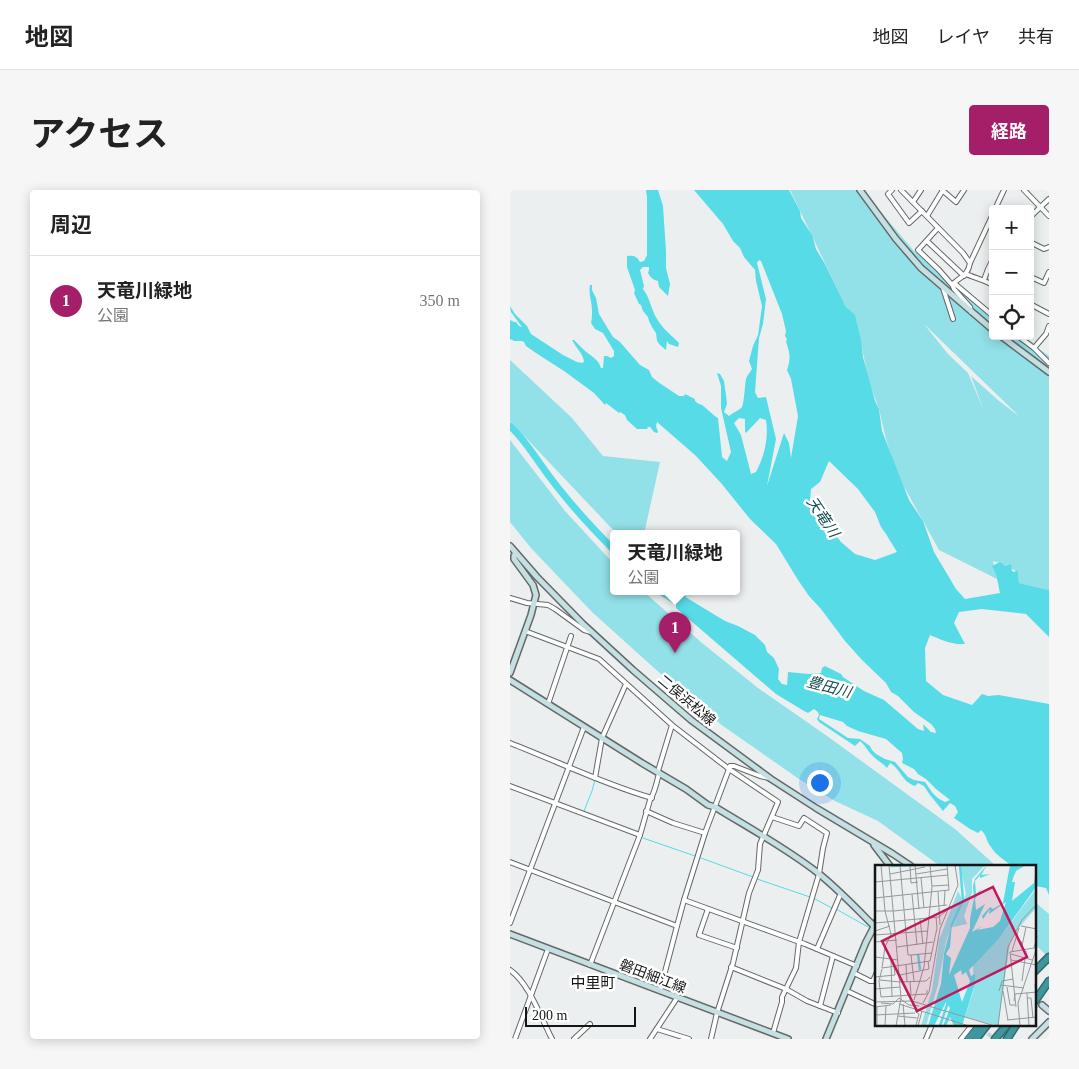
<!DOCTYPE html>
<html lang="ja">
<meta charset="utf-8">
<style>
:root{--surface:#fff;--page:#f6f6f6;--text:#222;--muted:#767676;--line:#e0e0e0;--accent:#a51e68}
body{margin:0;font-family:"Times New Roman","Noto Sans JP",serif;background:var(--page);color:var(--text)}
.controls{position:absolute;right:15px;top:15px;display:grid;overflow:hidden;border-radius:5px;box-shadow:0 2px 12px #0003}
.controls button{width:45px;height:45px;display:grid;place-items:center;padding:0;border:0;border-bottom:1px solid var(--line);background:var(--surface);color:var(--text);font:25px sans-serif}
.scale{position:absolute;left:15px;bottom:12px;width:111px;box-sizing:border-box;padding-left:5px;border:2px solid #141515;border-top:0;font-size:14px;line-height:18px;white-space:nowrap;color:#141515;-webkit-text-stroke:4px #fff;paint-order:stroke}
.you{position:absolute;left:309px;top:592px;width:18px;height:18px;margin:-12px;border:4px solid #fff;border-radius:50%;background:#1a73e8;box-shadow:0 0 0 8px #1a73e833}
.badge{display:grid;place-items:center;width:32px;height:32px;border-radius:50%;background:var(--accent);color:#fff;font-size:16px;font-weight:700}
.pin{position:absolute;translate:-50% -41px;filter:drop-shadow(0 1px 2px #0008)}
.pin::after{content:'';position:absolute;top:26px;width:18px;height:15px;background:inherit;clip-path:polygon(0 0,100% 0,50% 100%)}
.popup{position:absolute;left:100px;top:340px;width:130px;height:65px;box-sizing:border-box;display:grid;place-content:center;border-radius:5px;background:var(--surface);filter:drop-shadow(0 1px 4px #0005);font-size:16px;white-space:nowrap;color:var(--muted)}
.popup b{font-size:19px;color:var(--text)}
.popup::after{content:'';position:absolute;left:50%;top:100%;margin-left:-10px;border:10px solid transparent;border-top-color:var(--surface)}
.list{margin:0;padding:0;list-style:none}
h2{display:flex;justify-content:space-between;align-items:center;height:65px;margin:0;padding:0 20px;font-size:21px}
h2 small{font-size:16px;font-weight:400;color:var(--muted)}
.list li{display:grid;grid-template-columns:32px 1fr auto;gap:15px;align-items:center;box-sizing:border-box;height:90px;padding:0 20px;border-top:1px solid var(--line)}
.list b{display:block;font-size:19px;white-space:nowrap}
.list p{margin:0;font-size:16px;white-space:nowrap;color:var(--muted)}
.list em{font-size:16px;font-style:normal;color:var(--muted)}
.icon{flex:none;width:28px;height:28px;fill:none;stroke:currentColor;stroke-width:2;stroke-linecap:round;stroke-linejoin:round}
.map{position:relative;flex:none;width:539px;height:849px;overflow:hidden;border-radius:5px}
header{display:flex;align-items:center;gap:30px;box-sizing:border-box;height:70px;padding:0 25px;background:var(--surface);border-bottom:1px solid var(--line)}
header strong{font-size:24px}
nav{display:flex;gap:28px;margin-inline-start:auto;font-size:18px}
.intro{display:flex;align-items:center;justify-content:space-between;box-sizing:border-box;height:120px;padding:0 30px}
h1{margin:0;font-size:35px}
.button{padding:12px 22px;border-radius:5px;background:var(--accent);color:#fff;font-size:18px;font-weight:700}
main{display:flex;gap:30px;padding:0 30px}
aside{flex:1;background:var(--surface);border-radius:5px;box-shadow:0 2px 12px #0003}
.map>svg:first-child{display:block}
</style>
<header>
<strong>地図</strong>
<nav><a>地図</a><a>レイヤ</a><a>共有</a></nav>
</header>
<div class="intro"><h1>アクセス</h1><a class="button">経路</a></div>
<main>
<aside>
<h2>周辺<small></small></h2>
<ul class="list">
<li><span class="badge">1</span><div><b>天竜川緑地</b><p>公園</p></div><em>350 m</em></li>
</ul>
</aside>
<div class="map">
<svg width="539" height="849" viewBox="0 0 539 849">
<rect width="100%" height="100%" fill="#ebefef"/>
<g fill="#92e0e8" fill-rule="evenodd">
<path d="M280,0H352L404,61L483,126V146H511L539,166V400L509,393L508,382L493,374L483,371L487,389L429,360L387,284L376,249L369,219L359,192L346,129L336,117ZM414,134L510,227L488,210L461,186L474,221L458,183L438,164Z"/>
<polygon points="0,170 62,228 93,266 150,272 134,344 107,344 0,231"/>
<polygon points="0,250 55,321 104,374 104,402 134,402 192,453 248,498 317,546 445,639 486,676 430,676 368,631 325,611 289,589 213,536 163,495 82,422 21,358 0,332"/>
<polygon points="525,712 539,724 539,768 525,754"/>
</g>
<g fill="#57dbe6" fill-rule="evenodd">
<path d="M136,0H148L153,16L156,62V78L160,94L158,106L149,97L148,91C143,90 141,88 138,83L139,80V77H133L130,80L134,96L133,99C140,108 141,119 147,129C152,138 162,146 169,153L168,157L159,154L157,151L156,160L150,155L147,151L146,143L142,137L139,131L138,127L133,121L131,115L129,114L124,103L125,100L117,77V66C123,65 127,66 130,72L134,71L137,65V7Z"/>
<path d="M184,0H279L290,21L291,28L302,45L306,59L315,74L336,117L345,125L351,150L353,167L365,211L369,219L372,241L399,310L413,331L424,362L446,399L455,409L490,403C488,394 487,384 482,376L490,372L496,376L501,374L502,381L505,382L506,380L508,382L509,393L539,400V447L516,424L472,419L449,422L444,433L455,454C442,455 432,450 420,445L415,458L416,491L433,505L462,515L472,504L478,506L489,505L539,514V705L536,698L525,696V676H498L499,674C493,669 485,664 481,657C476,651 477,645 471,640L468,643L460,639L444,628L448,622L445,616L440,613L433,621L420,605L414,596L408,593L405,596C391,591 391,579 380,573L377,578C373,573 366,570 361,564C357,560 355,555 350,551L345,556L309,532L307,529L309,525L308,522L304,519L298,523L294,521L266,504L166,418V415L145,402H171L177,408L215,431L228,436L245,445L255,455L257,462L264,468L269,479L268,489L272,494L277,495L278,482L299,484L311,483L312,478L315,476L331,484L333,487L354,501L374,510L408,539L414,541L413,534L421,542L426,543L425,539L421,534L404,522L388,506L381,502L376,493L352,470L335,451L311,419L299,406L288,390L266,354L240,329L211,293L185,265L147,232L146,236L148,242L147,243L144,242L140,237H138L137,239H127L117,230L115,225L110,222L109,223L96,213L95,215L84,203L54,181L26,163L16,156L14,152L12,151H4L1,149L0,150V130L4,132H6L9,136L12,137L1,122L0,116L5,124L17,136L21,144L53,165L67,172L73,173L74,171C72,162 66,158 62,150H64C67,153 70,156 73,159C80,166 88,168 91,178H93L94,166H97L101,168L104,166V161L93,143L85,139L81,133C82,129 82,124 82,120C82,111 78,104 80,95H82V100L86,108L89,124L103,147L110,152L130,175L139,180L142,187L148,192L169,206H174L175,204L185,209V211C187,213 189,214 192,215C195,217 204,226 208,228L212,267L217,271L221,262L211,218V196L207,183L210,184L214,191L216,205L217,214L214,222L219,226C223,222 229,221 232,217C234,214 235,194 236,189C237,186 240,182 242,179L239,171L243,156L248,145L252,116L246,91L245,80L234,67L230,58L223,51L213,34ZM249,70L251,71L272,124L276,141L275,146L277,149L276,152C280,163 281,168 277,180L281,189L288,226L281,268L279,253L274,243L257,296L266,249L256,207L248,208L245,202L249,148L253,134L256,109L247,73ZM229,228L235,229V241L236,243L250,228L256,230C259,248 254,267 246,282L241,284L231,245L224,233ZM319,271L348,299L365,322L371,337L376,344L387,362L365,370L345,364L331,352L324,343L313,334L300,311L301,299L310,292ZM310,525L333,532L337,536L348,541L376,549L392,563L393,569L392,573L404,579L408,584L416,589L426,599L440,610L435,612C425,608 421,601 415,592L404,590L398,587L385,572L375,569L366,564L362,560L360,556L350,549L338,548L309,529Z"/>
</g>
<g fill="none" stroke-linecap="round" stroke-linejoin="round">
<g stroke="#57dbe6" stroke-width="1">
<polyline points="66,578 79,584"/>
<polyline points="74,621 82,601 85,590"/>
<polyline points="133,648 185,666"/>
<polyline points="191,668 243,687"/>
<polyline points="247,689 300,707"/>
<polyline points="303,708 322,718"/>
<polyline points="326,719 358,737"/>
</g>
<path stroke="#57dbe6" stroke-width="7" d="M0,236C13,248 21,261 31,275C52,305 78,334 104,360"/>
<polyline stroke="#cbcece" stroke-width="4" stroke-dasharray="4 2" stroke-linecap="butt" points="473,840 485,849"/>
<defs>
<g id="street">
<polyline points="382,0 378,4 399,33 412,21"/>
<polyline points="391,0 453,63 460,73"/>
<polyline points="432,0 446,12 454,0"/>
<polyline points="514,0 539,26"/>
<polyline points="403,12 411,0"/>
<polyline points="485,19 494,0"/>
<polyline points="417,26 433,0"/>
<polyline points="520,27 539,9"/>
<polyline points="428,38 408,60 429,80 443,96"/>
<polyline points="417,51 454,86"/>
<polyline points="520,52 534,59 539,57"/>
<path d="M456,84C465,88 474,90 483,95"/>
<polyline points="474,90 478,79 483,69"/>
<path d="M444,93C452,86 458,85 460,73L483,24"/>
<polyline points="444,93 483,126"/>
<polyline points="520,93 523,88 534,93 539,82"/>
<polyline points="443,96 444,99 460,117 461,122"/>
<polyline points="433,98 443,129"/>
<polyline points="520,114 539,124"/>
<polyline points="508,146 524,158 539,173"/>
<polyline points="524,158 536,144 539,136"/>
<polyline points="0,408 17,413 38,415 45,419 74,440 81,442"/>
<polyline points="15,441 89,469 162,535 219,579 268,612 250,654 248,680 239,703 223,773 207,823 201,849"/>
<polyline points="38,514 61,446"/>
<path d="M0,553C47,571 93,594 142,608"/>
<polyline points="85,588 92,548 116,494"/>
<polyline points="0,596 130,645"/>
<polyline points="136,621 163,633 195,643"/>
<polyline points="262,627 289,636 294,628 317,643 313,658 309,684 289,752 286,778 272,807 272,812 263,843"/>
<polyline points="0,672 167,736 174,710 295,754 347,776"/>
<polyline points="174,710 195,643 219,579 220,576 224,576 250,586 259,588"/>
<polyline points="198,719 189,745 227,758"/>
<polyline points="0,733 74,537"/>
<polyline points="307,759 331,703"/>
<path d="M80,775L130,645L140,610C145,602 147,592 149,583L148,581L162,535"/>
<polyline points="221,777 276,799 297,811 328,823"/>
<path d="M0,780C19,793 31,828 42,849"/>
<polyline points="344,783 360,791 363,791 367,782"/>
<polyline points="150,801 167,736"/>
<polyline points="337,801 367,815"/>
<polyline points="310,816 323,766"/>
<polyline points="147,839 179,849"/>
<polyline points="5,849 38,759"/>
<polyline points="64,849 80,834"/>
<polyline points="140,849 167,808"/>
<polyline points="416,849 421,837"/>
<polyline points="451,849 462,835"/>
</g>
<g id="secondary">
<polyline points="350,0 386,49 411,78 483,140"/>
<polyline points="491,146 539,182"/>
<polyline points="0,356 27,387 73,434 123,480 181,530 261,589 306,618 383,664 401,676"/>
<polyline points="0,483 21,425 26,405 23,395 4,369 4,366 6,363"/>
<path d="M0,490L132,573L176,599L198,615L205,617C239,638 276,658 308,683C328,699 346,718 364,736"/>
<polyline points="364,655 380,676"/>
<polyline points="0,744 278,849"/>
<polyline points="532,815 539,821"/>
<polyline points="316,849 356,752 367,731"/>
<polyline points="522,849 539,832"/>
</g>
<g id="highway">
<polyline points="525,781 539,767"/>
<polyline points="525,811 539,791"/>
<polyline points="458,849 470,835"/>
<polyline points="466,849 477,835"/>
<polyline points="485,849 497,835"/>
<polyline points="497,849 506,835"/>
</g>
</defs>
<use href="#street" stroke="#646868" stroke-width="6"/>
<use href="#secondary" stroke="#646868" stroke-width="8"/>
<use href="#highway" stroke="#306a6e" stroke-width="9"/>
<use href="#street" stroke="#fff" stroke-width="4"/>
<use href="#secondary" stroke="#c5e0e2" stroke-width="5"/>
<use href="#highway" stroke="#3f979e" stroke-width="6"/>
</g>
<g text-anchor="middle" stroke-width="5" stroke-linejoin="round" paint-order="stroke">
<g font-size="14" fill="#141515" stroke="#fff">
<text transform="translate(177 510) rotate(40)" y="5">二俣浜松線</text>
<text transform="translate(143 786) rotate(21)" y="5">磐田細江線</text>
</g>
<g font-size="15" font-style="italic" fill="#124c51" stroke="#fff">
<text transform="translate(313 327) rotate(56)" y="5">天竜川</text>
<text transform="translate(319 497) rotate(15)" y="5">豊田川</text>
</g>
<g font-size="15" fill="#141515" stroke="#fff">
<text x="83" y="798">中里町</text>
</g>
</g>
<g transform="translate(365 675)">
<rect width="161" height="161" fill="#ebefef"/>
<path d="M85,0H110L97,14V28L89,51L92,59L78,62L91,29ZM161,24V43L141,66L135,78L123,161L90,152L99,124L98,100L123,75ZM83,26L87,34L71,76L63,120L51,161H46L57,125L64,75Z" fill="#92e0e8"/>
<path d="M112,0L106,10L115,9L105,13V10L100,16L101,29L107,24L100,34L101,45L110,39L97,67L107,61L102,65L118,62L125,56L131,37L114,49L115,44L108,54L107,51L115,42L118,44L128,38L135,0H151L141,6L138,13L137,17H140L137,36L159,18L161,2V22L123,75L94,105L96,111L100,109V119L87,161H79L75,152L71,161H68L75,143L71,137L59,161H53L66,119L69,88L77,58L75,82L71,89L76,93L74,110L95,63V54L99,33L98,21L100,14ZM86,105L87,110L91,107L95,116L87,137L79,110Z" fill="#57dbe6" fill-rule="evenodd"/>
<path fill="none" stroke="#57dbe6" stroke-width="2.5" d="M16,1L42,0M76,62L88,35L85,0M43,89L45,105M65,161L73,137"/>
<path fill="none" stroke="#959898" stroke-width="1" d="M6,0L10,46L16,69L10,82L7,103L55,96L62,63L61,52M14,0L26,133L21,161M25,0L33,90H36L39,116M35,0L36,18L43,17M40,0L44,44M15,9L50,2M41,9L72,4M46,13L49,43M0,17L73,10M57,21L74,20M63,27L65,60M37,29L42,80M0,33L74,25L72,0M69,41L70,26M0,46H19M19,46L72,40M45,54L48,79M0,58L64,52L71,46M146,61L162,64M0,66L15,61M0,70L53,66M146,76L147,81L151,62M0,77L22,75M22,82L58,77M137,86L144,63M135,87L141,142M135,87L159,83L162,71M136,89L157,95M36,90L57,88M0,92L16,94M136,95L162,100M31,100L32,117M7,104L4,116L6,132L36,130M25,110L54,104L53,96M0,112L20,110L18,94M5,115L25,117M35,116L36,130L52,129V125M147,116L151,86M25,117L51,116L55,112M160,119L162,143M126,120L149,123M132,122L135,140H140M0,124L25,122M124,126L127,116L138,114M128,126L133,155M152,128L154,161M17,132L16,94L23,95M152,133H156L158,153M39,135L49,102L57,22L55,0M139,136L140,129L162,127M0,137L37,136L120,161M6,138L18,139L24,133L34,140L44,141M48,138L54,127L65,64L83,20L80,0M24,139L94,161M28,139L30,160M0,142L16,140M2,142V161M40,146L44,149L41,160M0,150L40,148M23,151L42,153M132,155L162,152M10,161L11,141M10,161H41M43,161L47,146M123,161L133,82L147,55L162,39M145,161L143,138L162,82"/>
<path fill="#c2185b" fill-opacity="0.15" stroke="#c2185b" stroke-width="2.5" d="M118,22L152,92L42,146L7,76Z"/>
<rect width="161" height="161" fill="none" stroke="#141515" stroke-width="2.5"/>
</g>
</svg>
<div class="controls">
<button>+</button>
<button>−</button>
<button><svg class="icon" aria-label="locate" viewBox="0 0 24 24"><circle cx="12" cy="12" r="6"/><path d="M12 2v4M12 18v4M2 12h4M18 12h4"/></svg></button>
</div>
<div class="scale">200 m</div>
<div class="you"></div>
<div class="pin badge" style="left:165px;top:463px">1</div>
<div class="popup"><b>天竜川緑地</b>公園</div>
</div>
</main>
